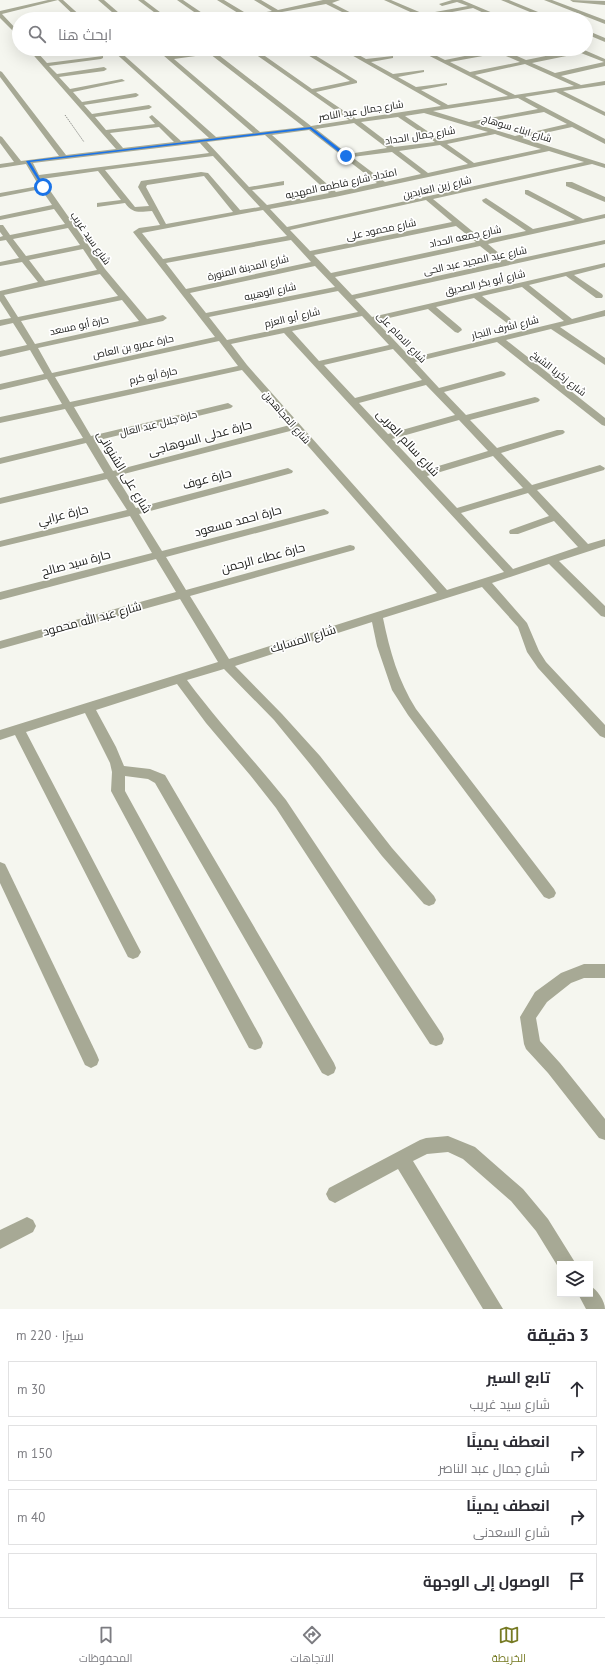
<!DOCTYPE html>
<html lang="ar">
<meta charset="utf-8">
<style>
:root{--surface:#fff;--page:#f7f7f7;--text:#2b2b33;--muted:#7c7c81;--line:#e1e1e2;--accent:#777b24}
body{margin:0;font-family:"PT Sans",Cairo,sans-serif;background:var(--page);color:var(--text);direction:rtl}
.controls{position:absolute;right:12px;bottom:12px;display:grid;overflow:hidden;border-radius:0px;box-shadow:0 4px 16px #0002}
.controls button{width:36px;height:36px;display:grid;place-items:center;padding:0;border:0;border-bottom:1px solid var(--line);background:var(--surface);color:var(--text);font:20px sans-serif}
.stop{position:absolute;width:12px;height:12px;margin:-9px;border:3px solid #1a73e8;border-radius:50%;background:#fff}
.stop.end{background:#1a73e8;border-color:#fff;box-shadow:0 1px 4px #0008}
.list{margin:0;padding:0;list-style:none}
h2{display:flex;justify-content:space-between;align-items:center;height:52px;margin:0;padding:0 16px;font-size:17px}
h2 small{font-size:13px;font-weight:400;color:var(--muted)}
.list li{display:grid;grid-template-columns:26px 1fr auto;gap:12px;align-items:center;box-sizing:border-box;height:56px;margin:0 8px 8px;padding:0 8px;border:1px solid var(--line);border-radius:0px}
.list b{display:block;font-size:15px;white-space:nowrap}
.list p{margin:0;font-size:13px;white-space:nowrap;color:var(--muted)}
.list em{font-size:13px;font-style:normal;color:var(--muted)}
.icon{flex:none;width:22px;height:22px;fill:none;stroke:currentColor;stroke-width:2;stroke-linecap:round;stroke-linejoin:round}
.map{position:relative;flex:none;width:605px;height:1309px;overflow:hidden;direction:ltr}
.search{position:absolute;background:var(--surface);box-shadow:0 4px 16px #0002;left:12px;right:12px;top:12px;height:44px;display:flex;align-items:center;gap:10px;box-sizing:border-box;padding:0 14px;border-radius:22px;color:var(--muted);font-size:15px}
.sheet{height:308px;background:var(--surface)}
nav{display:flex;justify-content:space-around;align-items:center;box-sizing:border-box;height:56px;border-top:1px solid var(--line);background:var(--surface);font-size:11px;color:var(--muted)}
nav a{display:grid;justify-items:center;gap:2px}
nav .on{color:var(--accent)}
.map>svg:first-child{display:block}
</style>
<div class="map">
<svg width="605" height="1309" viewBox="0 0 605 1309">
<rect width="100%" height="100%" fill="#f5f6ef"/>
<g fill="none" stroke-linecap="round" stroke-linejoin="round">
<polyline stroke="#8d8e89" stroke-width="1" stroke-dasharray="1.5 1" stroke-linecap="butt" points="65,115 84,142"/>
<g fill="#a7a995" fill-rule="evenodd">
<polygon points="48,0 63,0 84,19 78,19 58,0 2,14 19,32 19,37 0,18 0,11"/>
<polygon points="98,0 104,0 126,19 120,19"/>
<polygon points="138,0 144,0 169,19 163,19"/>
<polygon points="177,0 183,0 211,19 204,19"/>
<polygon points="217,0 224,0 249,15 272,11 254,0 261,0 278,10 323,0 340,0 332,3 363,19 356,19 326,4 282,12 293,19 286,19 276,13 253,18 255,19 246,18"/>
<polygon points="384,0 391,0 424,14 468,6 457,2 442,6 439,4 452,0 462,0 507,19 499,19 494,17 471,19 488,15 473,8 416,19 404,19 417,15"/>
<polygon points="501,0 509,0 555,19 547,19"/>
<polygon points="544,0 552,0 605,20 605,24"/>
<polygon points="570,0 605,1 605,5 573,2"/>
<polygon points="322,15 325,17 324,18 308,19"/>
<polygon points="586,30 605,38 605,42 586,34"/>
<path d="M28,49H50L37,52L47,63L103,56V58L101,59L49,66L57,74L104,67L107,69L104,71L59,77L70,89L122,79L125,81L73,92L82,102L136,93L139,95L136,97L84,105L92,114L149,105L152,107L149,109L95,117L106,130L155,124L149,117L152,115L181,141L209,138L111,49H117L216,137L253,133L156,49H162L171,56L211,49L311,126L349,120L248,49H255L312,89L350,81L298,49H305L357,81V83L316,92L356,119L441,106L341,49H348L366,59L393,56V58L371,62L393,74L424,70V72L398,77L416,87L447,83V85L421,90L448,105L508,96L416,49H423L445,60L494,50L493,49H506V51L526,60L575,50L574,49H582L605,59V66L561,76L581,85L605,81V85L563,91L605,112V116L556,92L525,97L605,139V144L572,127L522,138L605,164V168L592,164L433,199L483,240L526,231L483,202L482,200L486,198L533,229L575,220L525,194V190H528L583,219L605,214V218L488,244L508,261L605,240V244L355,299L372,317L605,263V267L574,275L602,294L603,296L602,298H596L566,276L529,285L572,319L605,310V316L560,327L605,358V365L551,329L506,340L605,418V426L602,425L497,342L415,362L439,388L501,371L504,372L506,374L504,376L444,392L466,415L535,397L538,398L540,400L538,402L470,420L497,448L557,430H563L565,432L563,434L501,453L532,485L600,465L605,468L604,470L537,490L588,544L605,539V546L559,561L605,606V617L601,616L549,564L492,583L527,623L539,651L546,662L605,725V738L600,736L538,668L527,652L518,627L482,587L383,618C390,652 398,680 416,709L554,889L556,893L554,897L549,899L544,897L408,715L392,690L377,646L372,622L235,666L282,714L320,756L392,848L434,896L436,900L434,904L429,906L424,904L382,856L310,764L274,720L224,669L187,680C218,722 254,760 286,800L442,1034L444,1039L442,1044L436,1046L430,1044L276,808L250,775L206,723L177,684L96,710L116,747L124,766L150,769L165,775L334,1063L336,1068L334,1073L328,1076L322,1073L155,783L148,779L125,776V791L261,1038L263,1043L261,1048L255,1050L249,1048L111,791L112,772L110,763L85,713L26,732L141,952L138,957L133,959L128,957L15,735L0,740V730L218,662L180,599L0,649V641L176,592L156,559L0,600V592L152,553L130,516L0,547V541L127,510L107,479L0,504V498L104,473L86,443L0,464V458L83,438L65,409L0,423V417L62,404L47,379L0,390V384L44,374L30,350L0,357V351L27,345L13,323L0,326V320L11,318L0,301V291L38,282L22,262L0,266V262L19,258L6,240L0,241V237L3,236L0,232V225H3L10,235L65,224L54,209L0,220V216L52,205L41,189L0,197V193L39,186L26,164L0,168V164L14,162L0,143V136L2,137L21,161L59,156L0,77V71L2,72L66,155L116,149ZM499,53L520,62L470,72L450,62ZM581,53L604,62L555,73L532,63ZM210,54L304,127L260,132L174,59ZM525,64L574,86L515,95L475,75ZM518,98L538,109L469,122L433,111ZM544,112L567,124L515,136L476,124ZM424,113L488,132L442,141L405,116ZM398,117L435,142L394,147L361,122ZM354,123L387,148L348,154L316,129ZM159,127L174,142L123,148L110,133ZM309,130L377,183L336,192L272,135ZM495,134L541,149L474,163L447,144ZM265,135L329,193L267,205L252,190L284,185V181L249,187L207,142ZM200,143L209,153L39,175L33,163ZM440,145L468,164L428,173L399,151ZM549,151L584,162L287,227L270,209L335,197ZM392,152L421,174L385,182L352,157ZM213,156L260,207L240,210L208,173L201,172L141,181L138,187L149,206L135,207L105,170ZM98,171L121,200L97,203V207L125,203C133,214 139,212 152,211L160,225L139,228L133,232L215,337L52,373L38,348L163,321L167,318L163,315L147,319L105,269L42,179ZM204,176L233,212L166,224L146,187L147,185ZM426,200L452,222L310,251L290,230ZM263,210L287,236L163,259L142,233ZM456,226L476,242L331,273L314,255ZM68,228L80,245L26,256L13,239ZM291,240L311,262L186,289L166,263ZM480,246L500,262L352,295L335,277ZM83,249L97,270L45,281L29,260ZM315,266L335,287L206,313L190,293ZM100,274L118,296L18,317L4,295ZM522,287L564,321L411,358L376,321L428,309L455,332L458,333L462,330L461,328L436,307L474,298L507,323L510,322L511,320L510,318L482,296ZM338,291L358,312L227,340L209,317ZM122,300L139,321L35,344L21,321ZM362,316L389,345L319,361L292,331ZM284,333L504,572L447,590L247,365L231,344ZM219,341L238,366L70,402L55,377ZM393,349L422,380L355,398L324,365ZM242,370L290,425L113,471L95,441L231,408L233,406L228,403L91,436L74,407ZM426,385L455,415L388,434L359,403ZM459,420L488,451L422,471L392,439ZM294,430L437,593L229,659L190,596L354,550L355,548L354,546L350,545L186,590L166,557L328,514L329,512L324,509L162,551L139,514L292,473L293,471L288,468L136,508L116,476ZM493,456L523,488L457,508L427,476ZM528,493L549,516L510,530L509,532L510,534H518L554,521L578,547L513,569L461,513Z"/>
<polygon points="566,182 572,182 605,197 605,202 566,186"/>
<polygon points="0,862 5,864 7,868 97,1055 99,1060 97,1065 91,1068 85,1065 0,883"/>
<polygon points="584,964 605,964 605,978 584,978 571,983 547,1002 536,1018 540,1041 560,1063 605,1119 605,1140 599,1138 548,1073 526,1049 524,1044 520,1017 535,992 561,973"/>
<polygon points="448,1136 475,1147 523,1189 548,1219 576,1264 560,1264 560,1270 536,1231 511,1201 463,1159 448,1152 427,1154 413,1161 503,1309 483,1309 398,1169 335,1203 329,1200 326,1194 329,1188 420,1140 426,1138"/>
<polygon points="27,1217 33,1220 36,1226 33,1232 0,1249 0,1230"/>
<path d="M590,1286C597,1289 605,1301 605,1309H586L578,1294H590Z"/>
</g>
</g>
<polygon fill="#1a73e8" points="311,127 348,155 348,157 345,157 310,129 30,162 45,187 43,188 26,161"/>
<g text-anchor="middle" stroke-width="3.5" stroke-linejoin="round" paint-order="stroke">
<g font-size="10" fill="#171815" stroke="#fff">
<text transform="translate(361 110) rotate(-9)" y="4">شارع جمال عبد الناصر</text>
<text transform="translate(517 128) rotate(17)" y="4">شارع ابناء سوهاج</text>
<text transform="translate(420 135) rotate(-9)" y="4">شارع جمال الحداد</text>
<text transform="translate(341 183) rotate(-12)" y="4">امتداد شارع فاطمه المهديه</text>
<text transform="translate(437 187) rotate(-13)" y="4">شارع زين العابدين</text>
<text transform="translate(381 229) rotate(-12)" y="4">شارع محمود على</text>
<text transform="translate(465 236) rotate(-12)" y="4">شارع جمعه الحداد</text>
<text transform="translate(91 238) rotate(55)" y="4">شارع سيد غريب</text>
<text transform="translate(475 260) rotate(-12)" y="4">شارع عبد المجيد عبد الحى</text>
<text transform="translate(248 267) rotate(-13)" y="4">شارع المدينة المنورة</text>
<text transform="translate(485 282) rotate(-13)" y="4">شارع أبو بكر الصديق</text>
<text transform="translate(270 291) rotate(-12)" y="4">شارع الوهيبه</text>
<text transform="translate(292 317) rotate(-13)" y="4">شارع أبو العزم</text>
<text transform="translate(79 325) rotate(-12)" y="4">حارة أبو مسعد</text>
<text transform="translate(505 327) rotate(-14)" y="4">شارع اشرف النجار</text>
<text transform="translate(402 337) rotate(46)" y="4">شارع الامام على</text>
<text transform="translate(133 346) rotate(-12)" y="4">حارة عمرو بن العاص</text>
<text transform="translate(559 373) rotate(38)" y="4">شارع زكريا الشيخ</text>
<text transform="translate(153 375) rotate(-12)" y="4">حارة أبو كرم</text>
<text transform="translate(287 417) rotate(49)" y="4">شارع المجاهدين</text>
<text transform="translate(158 423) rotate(-14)" y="4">حارة جلال عبد العال</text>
</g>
<g font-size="12" fill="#171815" stroke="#fff">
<text transform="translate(200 438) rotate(-15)" y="4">حارة عدلى السوهاجى</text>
<text transform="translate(408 443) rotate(47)" y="4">شارع سالم العربى</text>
<text transform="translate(124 472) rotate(59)" y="4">شارع على الشنوانى</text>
<text transform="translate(207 479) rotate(-15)" y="4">حارة عوف</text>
<text transform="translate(63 515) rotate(-14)" y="4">حارة عرابي</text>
<text transform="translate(238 521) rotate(-15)" y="4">حارة احمد مسعود</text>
<text transform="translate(263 558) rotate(-15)" y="4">حارة عطاء الرحمن</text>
<text transform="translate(76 563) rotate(-15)" y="4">حارة سيد صالح</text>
<text transform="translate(92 619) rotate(-15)" y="4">شارع عبد الله محمود</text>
<text transform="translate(303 639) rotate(-17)" y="4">شارع المسابك</text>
</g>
</g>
</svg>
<div class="controls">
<button><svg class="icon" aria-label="layers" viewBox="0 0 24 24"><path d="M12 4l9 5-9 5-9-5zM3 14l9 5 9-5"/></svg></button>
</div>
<div class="stop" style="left:43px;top:187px"></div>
<div class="stop end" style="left:346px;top:156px"></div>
<div class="search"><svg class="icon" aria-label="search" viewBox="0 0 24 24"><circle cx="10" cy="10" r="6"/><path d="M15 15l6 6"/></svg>ابحث هنا</div>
</div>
<section class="sheet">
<h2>3 دقيقة<small>سيرًا · 220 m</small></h2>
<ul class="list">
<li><svg class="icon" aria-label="ahead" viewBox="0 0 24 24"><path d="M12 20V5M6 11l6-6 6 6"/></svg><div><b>تابع السير</b><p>شارع سيد غريب</p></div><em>30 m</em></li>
<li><svg class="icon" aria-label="right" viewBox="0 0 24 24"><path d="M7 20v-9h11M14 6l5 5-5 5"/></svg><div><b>انعطف يمينًا</b><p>شارع جمال عبد الناصر</p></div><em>150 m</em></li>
<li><svg class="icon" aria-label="right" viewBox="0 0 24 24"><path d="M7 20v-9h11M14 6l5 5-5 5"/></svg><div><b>انعطف يمينًا</b><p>شارع السعدنى</p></div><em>40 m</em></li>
<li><svg class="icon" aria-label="arrive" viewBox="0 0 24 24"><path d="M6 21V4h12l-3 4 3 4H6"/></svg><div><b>الوصول إلى الوجهة</b></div></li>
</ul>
</section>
<nav>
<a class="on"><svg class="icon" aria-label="map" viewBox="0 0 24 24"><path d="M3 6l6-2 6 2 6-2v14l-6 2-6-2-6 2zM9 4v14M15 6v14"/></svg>الخريطة</a>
<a><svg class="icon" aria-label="directions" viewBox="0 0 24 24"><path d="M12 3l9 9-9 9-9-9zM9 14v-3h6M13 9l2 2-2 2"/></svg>الاتجاهات</a>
<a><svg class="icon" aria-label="saved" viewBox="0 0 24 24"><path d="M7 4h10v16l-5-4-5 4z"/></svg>المحفوظات</a>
</nav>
